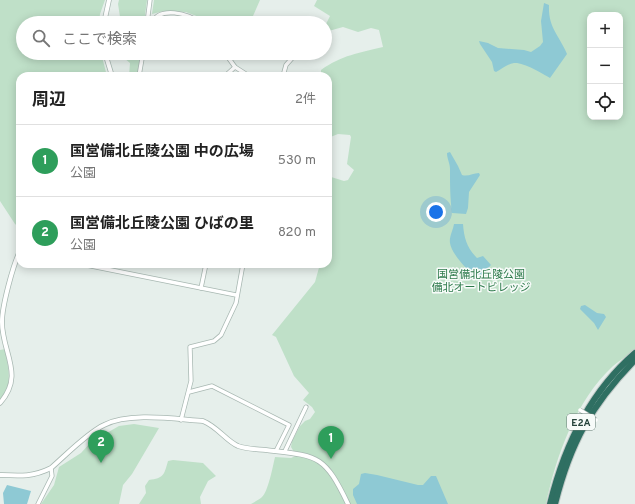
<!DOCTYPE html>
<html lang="ja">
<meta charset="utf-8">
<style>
:root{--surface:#fff;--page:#f6f6f6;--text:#222;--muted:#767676;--line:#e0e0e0;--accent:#804e3d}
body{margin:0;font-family:Overpass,"Noto Sans JP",sans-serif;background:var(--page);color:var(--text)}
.controls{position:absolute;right:12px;top:12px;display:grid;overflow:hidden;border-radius:8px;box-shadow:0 2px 10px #0003}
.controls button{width:36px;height:36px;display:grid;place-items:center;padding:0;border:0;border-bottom:1px solid var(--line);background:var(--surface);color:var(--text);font:20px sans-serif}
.you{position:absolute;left:436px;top:212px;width:14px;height:14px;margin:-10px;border:3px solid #fff;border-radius:50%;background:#1a73e8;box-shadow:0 0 0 6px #1a73e833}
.badge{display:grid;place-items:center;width:26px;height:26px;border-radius:50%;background:var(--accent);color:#fff;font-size:13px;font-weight:700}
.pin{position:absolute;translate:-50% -33px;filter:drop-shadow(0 1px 2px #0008)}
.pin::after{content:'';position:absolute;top:21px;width:14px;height:12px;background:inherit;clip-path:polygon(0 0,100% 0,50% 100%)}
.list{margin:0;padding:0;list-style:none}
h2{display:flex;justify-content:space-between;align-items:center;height:52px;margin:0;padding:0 16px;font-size:17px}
h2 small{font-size:13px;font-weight:400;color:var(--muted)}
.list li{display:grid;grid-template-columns:26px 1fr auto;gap:12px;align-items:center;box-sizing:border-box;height:72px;padding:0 16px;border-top:1px solid var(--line)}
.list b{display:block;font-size:15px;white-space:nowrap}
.list p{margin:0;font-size:13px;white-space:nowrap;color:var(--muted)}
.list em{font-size:13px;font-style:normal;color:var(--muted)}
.icon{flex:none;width:22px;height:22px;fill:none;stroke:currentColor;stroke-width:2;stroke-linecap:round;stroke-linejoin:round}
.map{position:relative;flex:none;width:635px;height:504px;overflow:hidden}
.search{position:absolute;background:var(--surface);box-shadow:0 2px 10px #0003;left:16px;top:16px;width:316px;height:44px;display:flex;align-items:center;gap:10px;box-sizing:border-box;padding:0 14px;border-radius:22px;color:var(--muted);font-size:15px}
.panel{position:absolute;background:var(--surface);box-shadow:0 2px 10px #0003;left:16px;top:72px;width:316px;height:196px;border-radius:12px}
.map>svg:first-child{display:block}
</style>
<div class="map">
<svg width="635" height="504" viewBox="0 0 635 504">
<rect width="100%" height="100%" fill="#e6efeb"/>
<g fill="#bfe0c8" fill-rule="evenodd">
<polygon points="0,0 105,0 100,14 99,23 23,23 23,53 101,53 107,76 20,76 20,228 15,224 0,201"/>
<polygon points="119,0 147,0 144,23 121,23 118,4"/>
<polygon points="154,0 260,0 253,16 245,23 207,23 199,17 186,12 164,11 152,14"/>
<path d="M317,0H635V350C628,355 620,360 613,366C576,400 556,456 546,504H251C254,502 259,500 262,497C268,492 273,466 275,457L291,458L302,453L294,452L291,447L292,441L300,426L305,421L310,419L315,412L312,407L303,400L309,393L294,376L276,337L272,335L315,282L320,264H328V176L344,181L348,180L354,170L347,164L351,137L350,135L338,134L328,138V76H321V70C342,55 359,53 383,47L379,30L371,28L358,32L343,27L325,32V26L330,16L314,6ZM590,15H620V117H590Z"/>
<polygon points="113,53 141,53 138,76 129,76 130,63 124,58 114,55"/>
<path d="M5,349C8,368 14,384 0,400V350Z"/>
<polygon points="134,424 159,428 132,474 123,485 119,504 41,504 54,485 59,467 81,453 91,442 119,426"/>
<path d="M173,460L203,463L216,476L208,481L200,497L201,504H139L146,493L145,486L149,480C164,478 164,475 168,461Z"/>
</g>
<g fill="#8ec9d4">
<path d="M544,3L549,5C548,28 559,35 567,54L550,78C542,73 523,62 514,63C507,64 502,69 496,72L494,71L492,62L480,44L479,41L488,43L498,48L524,50L531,52L540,46L543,42L541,21Z"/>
<path d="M450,152L458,166L462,175C468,177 473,173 479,173L480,175L469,192L468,208L466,214L452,213C450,197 450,184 450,169C450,163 447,159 447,153Z"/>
<path d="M454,224H463C464,238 467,248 477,258L483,256L491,265L478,278C469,273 451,253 450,243C449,237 453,230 454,224Z"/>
<polygon points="585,305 597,313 604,314 606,317 598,330 594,323 580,309 581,306"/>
<polygon points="365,473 377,475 418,485 423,485 431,476 436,476 448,504 357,504 353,495 353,489 359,484 361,474"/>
<polygon points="7,485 31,491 27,504 4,504 3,493"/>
</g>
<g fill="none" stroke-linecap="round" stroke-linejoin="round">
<defs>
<g id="minor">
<polyline points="147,23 150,0"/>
<path d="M152,23C159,6 189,13 200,23"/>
<polyline points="225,53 235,67 249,76"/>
<polyline points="139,76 143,53"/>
<polyline points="225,76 235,67"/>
<polyline points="283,76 286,65 294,56 292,53"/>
<polyline points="81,264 236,295"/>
<polyline points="201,288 206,264"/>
<polyline points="189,392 212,386 289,425 276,451"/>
<polyline points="181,420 191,381 190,347 214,341 221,335 236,303 243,264"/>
<polyline points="285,451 306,407"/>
<polyline points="38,504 52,476 51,468"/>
</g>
<g id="tertiary">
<polyline points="104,23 109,0"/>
<polyline points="105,53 112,76"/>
<path d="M0,403C25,375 2,353 2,322C2,306 13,265 20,251"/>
<path d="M0,475C20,476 33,477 51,468C66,455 87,433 104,425C130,412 174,419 203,421C218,427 226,441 238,446C247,449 256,449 266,450C318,456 324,454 348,504"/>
</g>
<g id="motorway">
<path d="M550,504C564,447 590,392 635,353"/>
<path d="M555,504C570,444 591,405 635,360"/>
</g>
</defs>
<use href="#minor" stroke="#a8b8b2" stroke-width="5"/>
<use href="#tertiary" stroke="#a8b8b2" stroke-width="5.5"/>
<use href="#motorway" stroke="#c2cac8" stroke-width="8"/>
<use href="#minor" stroke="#fff" stroke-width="3.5"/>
<use href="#tertiary" stroke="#fff" stroke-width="4"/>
<use href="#motorway" stroke="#2f6f62" stroke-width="6"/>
<defs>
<polyline id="minor-bridge" points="580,410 596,420"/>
</defs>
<use href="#minor-bridge" stroke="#a8b8b2" stroke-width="5" stroke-linecap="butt"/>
<use href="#minor-bridge" stroke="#fff" stroke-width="3.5"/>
</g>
<g text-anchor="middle" stroke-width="3" stroke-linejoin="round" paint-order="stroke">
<rect fill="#f7fbf9" stroke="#637a73" stroke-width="1" x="567" y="414" width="28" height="16" rx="3"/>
<g font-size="10" font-weight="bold" fill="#24423a">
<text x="581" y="426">E2A</text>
</g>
<g font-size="11" fill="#2d7a4b" stroke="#f7fbf9">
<text x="481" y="278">国営備北丘陵公園<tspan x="481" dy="13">備北オートビレッジ</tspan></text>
</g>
</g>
</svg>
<div class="controls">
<button>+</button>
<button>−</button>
<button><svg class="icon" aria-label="locate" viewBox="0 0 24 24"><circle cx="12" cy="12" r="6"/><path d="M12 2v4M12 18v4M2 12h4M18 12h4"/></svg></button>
</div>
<div class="you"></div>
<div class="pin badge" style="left:331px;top:459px;background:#2e9e5b">1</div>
<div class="pin badge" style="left:101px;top:463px;background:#2e9e5b">2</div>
<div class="search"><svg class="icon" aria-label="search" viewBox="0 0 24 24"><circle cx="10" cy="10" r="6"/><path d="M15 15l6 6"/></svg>ここで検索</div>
<section class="panel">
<h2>周辺<small>2件</small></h2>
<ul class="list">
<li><span class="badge" style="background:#2e9e5b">1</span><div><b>国営備北丘陵公園 中の広場</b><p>公園</p></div><em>530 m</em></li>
<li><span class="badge" style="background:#2e9e5b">2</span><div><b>国営備北丘陵公園 ひばの里</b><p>公園</p></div><em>820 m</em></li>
</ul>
</section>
</div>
